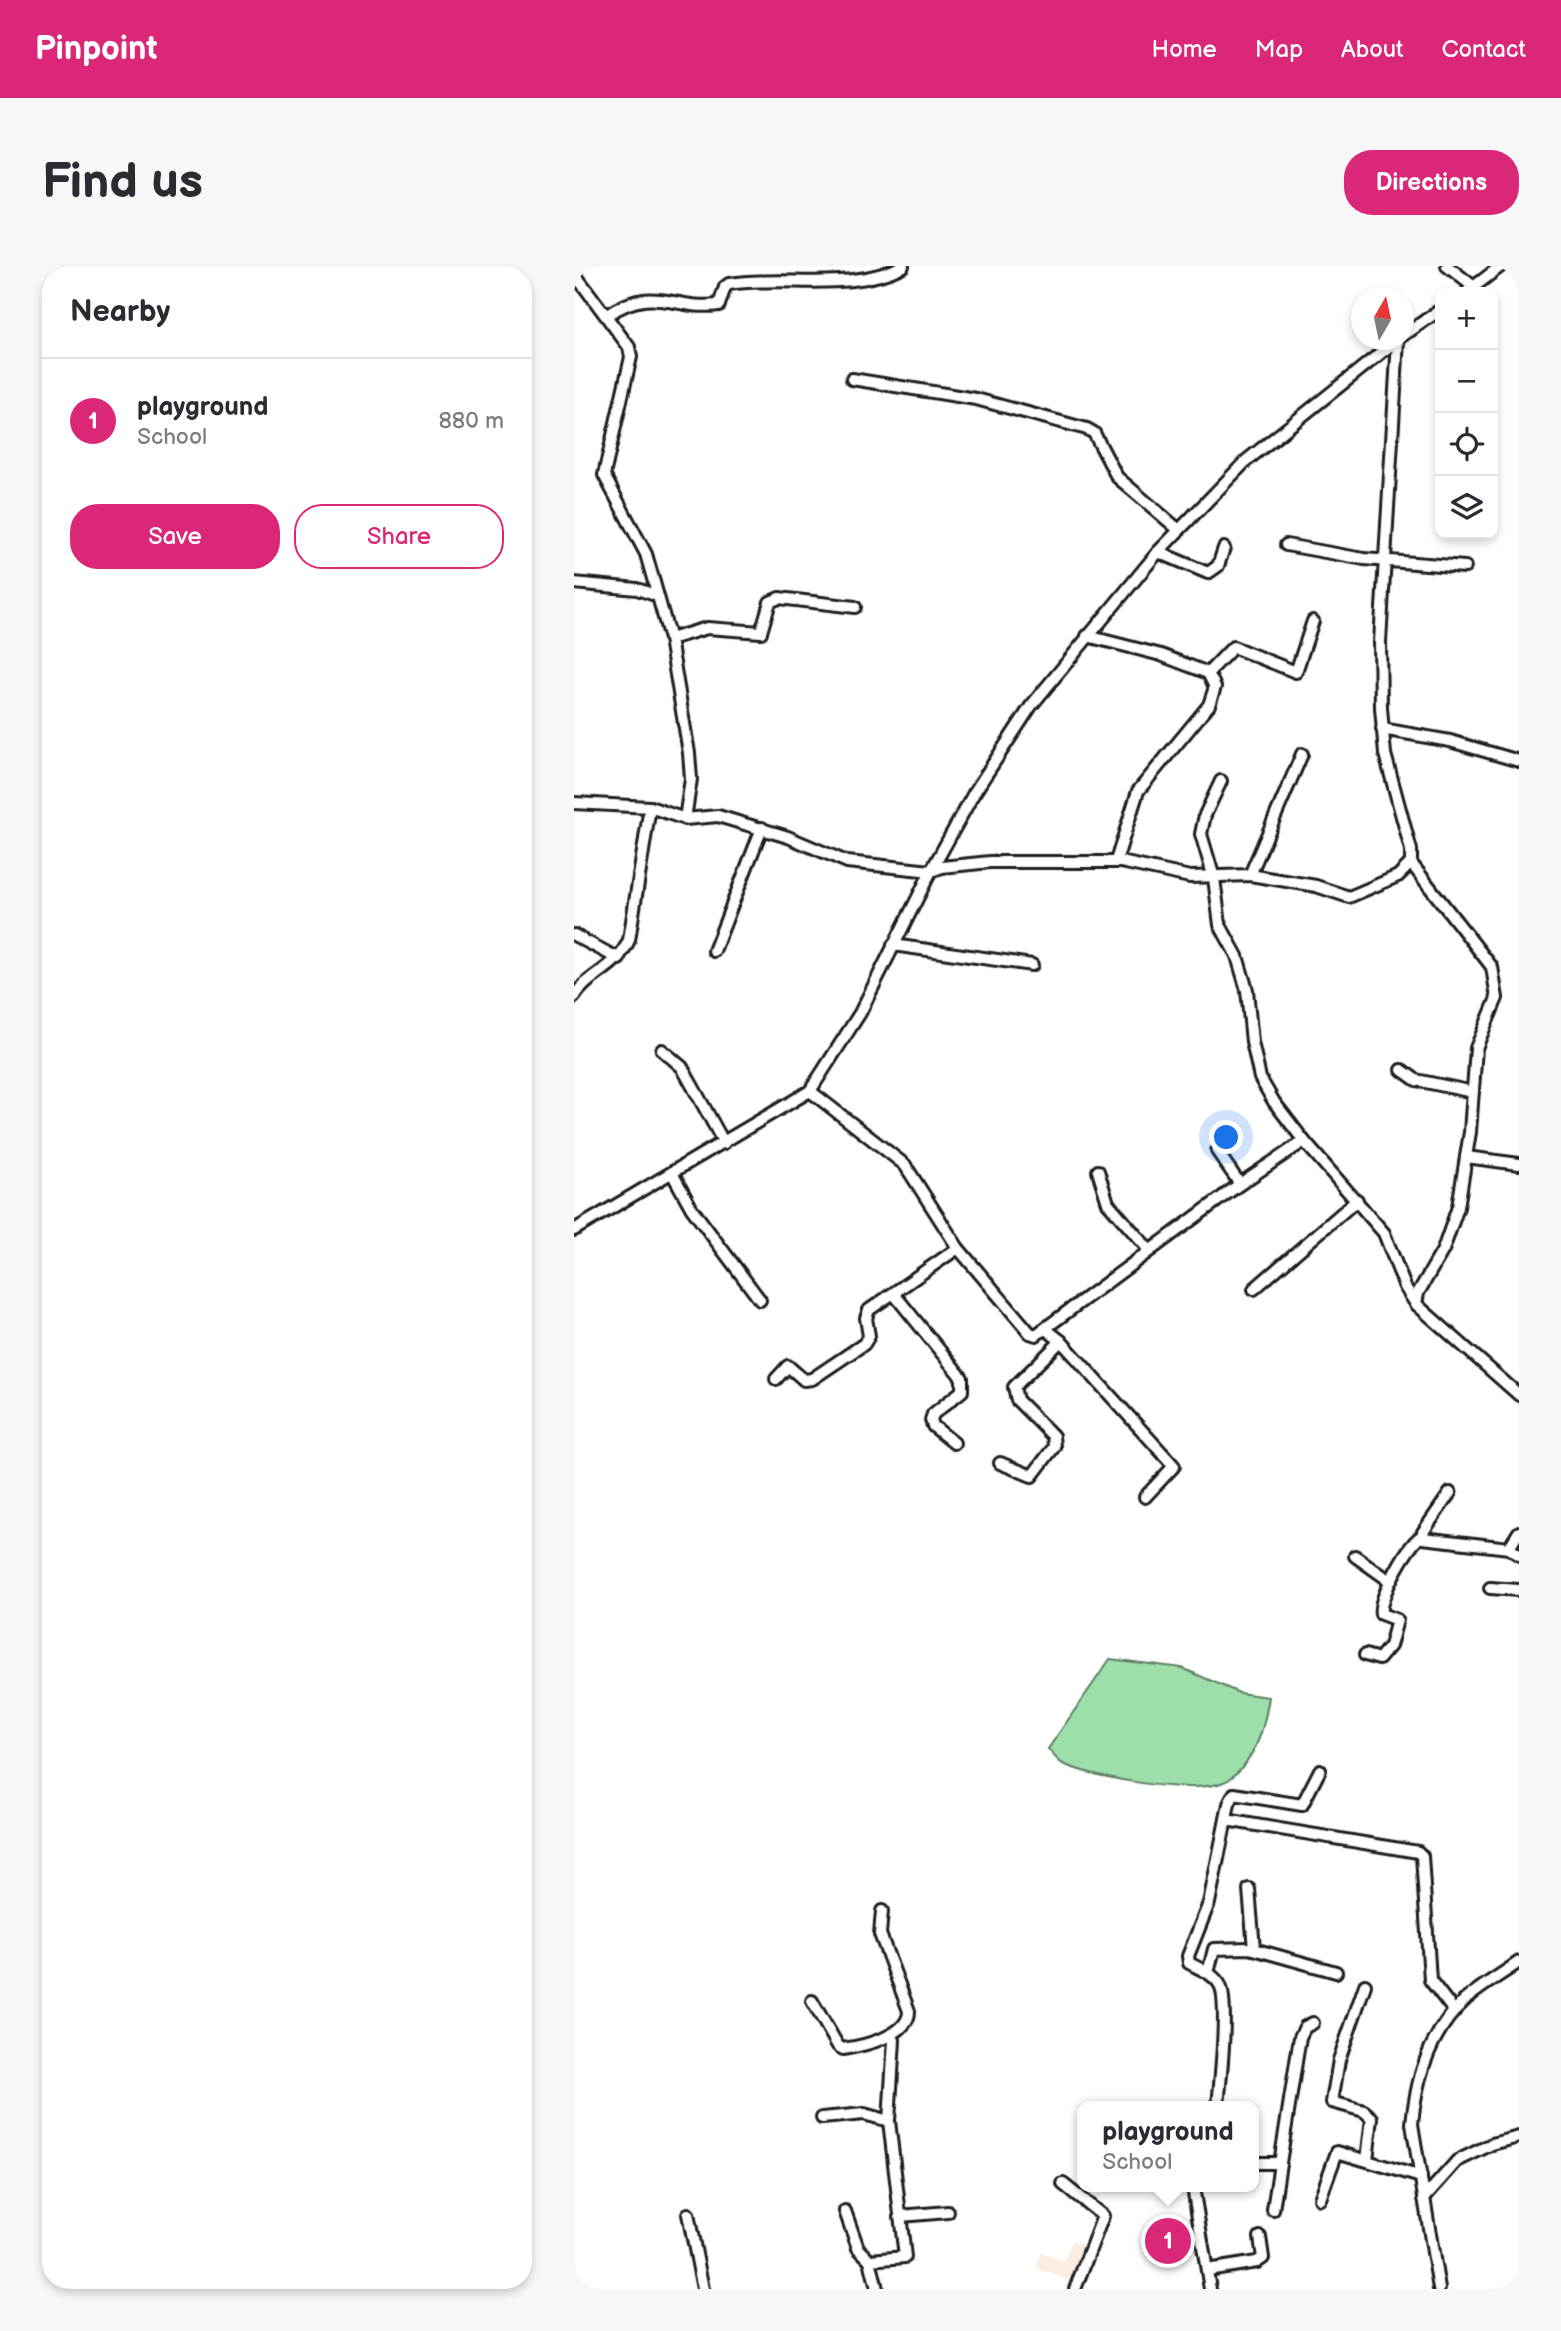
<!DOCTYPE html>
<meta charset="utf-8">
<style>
:root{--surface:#fff;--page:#f7f7f7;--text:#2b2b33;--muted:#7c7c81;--line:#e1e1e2;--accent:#db2777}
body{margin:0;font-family:"Balsamiq Sans",sans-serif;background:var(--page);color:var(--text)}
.controls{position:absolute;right:21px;top:21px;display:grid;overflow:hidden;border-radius:14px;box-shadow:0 4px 10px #0003}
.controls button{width:63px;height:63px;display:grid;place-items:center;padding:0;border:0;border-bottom:2px solid var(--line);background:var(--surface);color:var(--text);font:35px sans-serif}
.compass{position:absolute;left:777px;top:21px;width:63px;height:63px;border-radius:50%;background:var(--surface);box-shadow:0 4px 10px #0003;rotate:9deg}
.you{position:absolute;left:653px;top:872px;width:24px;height:24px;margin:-18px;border:5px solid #fff;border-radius:50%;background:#1a73e8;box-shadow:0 0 0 10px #1a73e833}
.badge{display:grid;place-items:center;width:46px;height:46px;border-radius:50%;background:var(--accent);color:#fff;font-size:23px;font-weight:700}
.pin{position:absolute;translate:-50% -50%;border:4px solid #fff;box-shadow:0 2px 7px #0006}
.popup{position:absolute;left:503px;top:1835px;width:182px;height:91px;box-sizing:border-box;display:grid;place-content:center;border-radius:14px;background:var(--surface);filter:drop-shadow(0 2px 5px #0005);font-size:23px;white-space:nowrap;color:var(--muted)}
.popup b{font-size:26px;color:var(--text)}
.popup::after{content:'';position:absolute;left:50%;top:100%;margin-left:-14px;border:14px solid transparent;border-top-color:var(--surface)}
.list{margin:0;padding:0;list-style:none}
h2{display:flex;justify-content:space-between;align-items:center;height:91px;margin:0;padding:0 28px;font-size:30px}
h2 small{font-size:23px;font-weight:400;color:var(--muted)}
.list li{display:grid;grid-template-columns:46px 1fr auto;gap:21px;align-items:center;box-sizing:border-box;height:126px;padding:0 28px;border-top:2px solid var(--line)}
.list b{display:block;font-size:26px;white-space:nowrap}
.list p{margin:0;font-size:23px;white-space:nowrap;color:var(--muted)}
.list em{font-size:23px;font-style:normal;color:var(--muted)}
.actions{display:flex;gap:14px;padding:21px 28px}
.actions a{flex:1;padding:16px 0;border:2px solid var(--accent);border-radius:28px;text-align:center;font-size:24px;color:var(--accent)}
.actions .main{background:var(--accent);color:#fff}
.icon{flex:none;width:38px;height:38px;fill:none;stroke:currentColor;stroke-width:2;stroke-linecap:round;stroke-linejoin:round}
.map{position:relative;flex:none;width:945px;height:2023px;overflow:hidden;border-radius:28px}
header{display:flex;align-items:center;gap:42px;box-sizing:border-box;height:98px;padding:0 35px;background:var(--accent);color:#fff}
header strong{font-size:33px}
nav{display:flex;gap:38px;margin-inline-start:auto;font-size:24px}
.intro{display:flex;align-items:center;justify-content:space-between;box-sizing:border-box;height:168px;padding:0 42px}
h1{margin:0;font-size:49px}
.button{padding:18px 32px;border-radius:28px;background:var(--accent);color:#fff;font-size:24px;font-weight:700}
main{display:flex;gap:42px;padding:0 42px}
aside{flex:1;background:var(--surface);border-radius:28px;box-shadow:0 4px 10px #0003}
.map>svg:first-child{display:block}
</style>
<header>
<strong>Pinpoint</strong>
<nav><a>Home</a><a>Map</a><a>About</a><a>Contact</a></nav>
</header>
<div class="intro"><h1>Find us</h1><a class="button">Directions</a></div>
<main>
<aside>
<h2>Nearby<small></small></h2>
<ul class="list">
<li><span class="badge">1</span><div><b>playground</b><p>School</p></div><em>880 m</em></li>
</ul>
<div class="actions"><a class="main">Save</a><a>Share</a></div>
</aside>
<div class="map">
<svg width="945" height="2023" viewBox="0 0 945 2023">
<rect width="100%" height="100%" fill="#fff"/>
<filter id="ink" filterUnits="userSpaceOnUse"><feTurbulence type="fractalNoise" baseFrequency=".0143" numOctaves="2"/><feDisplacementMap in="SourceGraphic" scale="14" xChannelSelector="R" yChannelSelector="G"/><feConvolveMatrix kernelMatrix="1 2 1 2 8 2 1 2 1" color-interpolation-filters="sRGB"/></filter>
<g filter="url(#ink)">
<g fill="#fcede4">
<circle cx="594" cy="1976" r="21"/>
<polygon points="498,1974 516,1981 503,2017 462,2002 467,1987 490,1995"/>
</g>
<path fill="#9cdfaa" stroke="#5c7e63" stroke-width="2" d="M536,1393L608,1402L665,1427L695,1431C690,1463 683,1490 657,1512C631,1533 519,1512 489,1498C483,1495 479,1488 474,1483Z"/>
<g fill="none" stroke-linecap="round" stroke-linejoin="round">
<defs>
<g id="minor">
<polyline points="873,0 900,21"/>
<polyline points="0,7 55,81 57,91 30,209 72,288 96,373 115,487 117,513 111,553"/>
<polyline points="893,26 927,0"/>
<path d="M33,49C81,17 99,45 145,39L151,21L155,18C212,9 276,27 329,0"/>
<polyline points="830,69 866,44"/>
<polyline points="278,113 402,133 513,163 520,167 543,211 605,264"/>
<polyline points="712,279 790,293 891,301"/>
<polyline points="584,286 634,307 644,300 650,282"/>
<polyline points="0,317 63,323 81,329"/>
<polyline points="513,370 587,389 634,407 641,421 635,439 564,525 542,595"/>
<polyline points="96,373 133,362 187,366 196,336 205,332 281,341"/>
<polyline points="634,407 659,381 722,406 739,355"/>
<polyline points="808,463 876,475 945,495"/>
<polyline points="647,515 631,549 627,568 640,612 646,659 663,690 673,724 678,776 686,812 700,836 730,875 810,967 831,1021 842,1038 945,1129"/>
<polyline points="0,537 76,541 111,553 144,550 214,571 273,596 357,605 368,601 416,596 547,596 616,611 676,609 742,620 775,631 824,610 837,597 837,584 811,488 807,442 806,376 824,74"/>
<polyline points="837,597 918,701 923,732 902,782 896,866 884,941 869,984 844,1027 842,1038"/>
<polyline points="676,609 728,488"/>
<polyline points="0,669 45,693"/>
<polyline points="319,679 458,699"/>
<polyline points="140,685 188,562"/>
<path d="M0,731C15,707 42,704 55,674L76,541"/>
<polyline points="88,784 108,801 150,877"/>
<polyline points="828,804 842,814 899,826"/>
<polyline points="236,825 331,899 384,982 456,1067 462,1069 666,918 730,875"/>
<polyline points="643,885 666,918"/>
<polyline points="892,891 945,898"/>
<polyline points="524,905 534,937 575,984"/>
<polyline points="98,907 118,943 186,1034"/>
<polyline points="0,964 236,825 286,747 357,605 400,527 457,440 584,286 672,195 823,74"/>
<polyline points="680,1023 783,934"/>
<polyline points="320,1028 388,1112 388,1125 359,1148 357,1154 359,1160 380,1177"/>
<polyline points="469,1064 473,1064 487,1075 600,1200 571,1231"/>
<polyline points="202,1113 214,1100 230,1114 238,1113 290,1078 295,1070 292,1052 295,1044 384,982"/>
<polyline points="426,1197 458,1210 480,1181 479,1170 443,1134 440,1121 487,1075"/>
<polyline points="876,1227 849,1266 849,1272 935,1282"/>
<polyline points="945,1266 935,1282 945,1289"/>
<polyline points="781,1290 816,1315"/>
<polyline points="916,1322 945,1324"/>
<path d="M791,1389L805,1393L816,1380L823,1354L807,1348C803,1334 835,1276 848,1270"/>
<polyline points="652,1554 844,1586 848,1590 856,1714 880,1745"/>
<polyline points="675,1623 680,1683"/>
<polyline points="634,1707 640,1683 676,1682 762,1706"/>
<polyline points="791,1719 765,1794 758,1836 790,1845 798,1852 793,1894"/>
<path d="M238,1735L264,1780L269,1783C289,1780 335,1770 335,1745L306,1668L308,1645"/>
<path d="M644,1840C646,1818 655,1737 646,1719C640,1708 626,1703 615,1697L614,1690L635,1637L655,1538L660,1528L728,1539L746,1504"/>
<polyline points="248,1852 290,1848 315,1855"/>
<polyline points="680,1897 706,1897 726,1771 731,1761 739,1757"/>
<polyline points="489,1918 529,1950 501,2023"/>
<polyline points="619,1921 636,2023"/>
<polyline points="850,1932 883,1895 918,1878 945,1871"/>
<polyline points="746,1933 763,1886 847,1911"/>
<polyline points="699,1944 706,1897"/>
<polyline points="271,1945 284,1982 296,1994"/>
<polyline points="114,1948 129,2023"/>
<polyline points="326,1950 374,1946"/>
<polyline points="633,2004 683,1996 689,1992 686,1971"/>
<polyline points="303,2023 296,1994 331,1991 315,1855 320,1774 316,1770"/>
<path d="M865,2023L838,1858C842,1813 856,1766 891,1734C907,1720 927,1709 945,1696"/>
</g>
</defs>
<use href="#minor" stroke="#1c1c1c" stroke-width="16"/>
<use href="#minor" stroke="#fff" stroke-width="10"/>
</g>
</g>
</svg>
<div class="controls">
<button>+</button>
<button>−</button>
<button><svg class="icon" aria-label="locate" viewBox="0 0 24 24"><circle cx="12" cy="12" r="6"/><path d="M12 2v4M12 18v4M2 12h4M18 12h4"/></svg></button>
<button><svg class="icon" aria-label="layers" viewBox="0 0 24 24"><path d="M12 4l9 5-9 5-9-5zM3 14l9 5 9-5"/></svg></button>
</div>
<svg class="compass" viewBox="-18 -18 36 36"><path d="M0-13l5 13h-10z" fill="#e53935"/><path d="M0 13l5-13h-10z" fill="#7c7c81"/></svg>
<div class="you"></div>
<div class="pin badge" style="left:594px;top:1975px">1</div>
<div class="popup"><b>playground</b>School</div>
</div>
</main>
